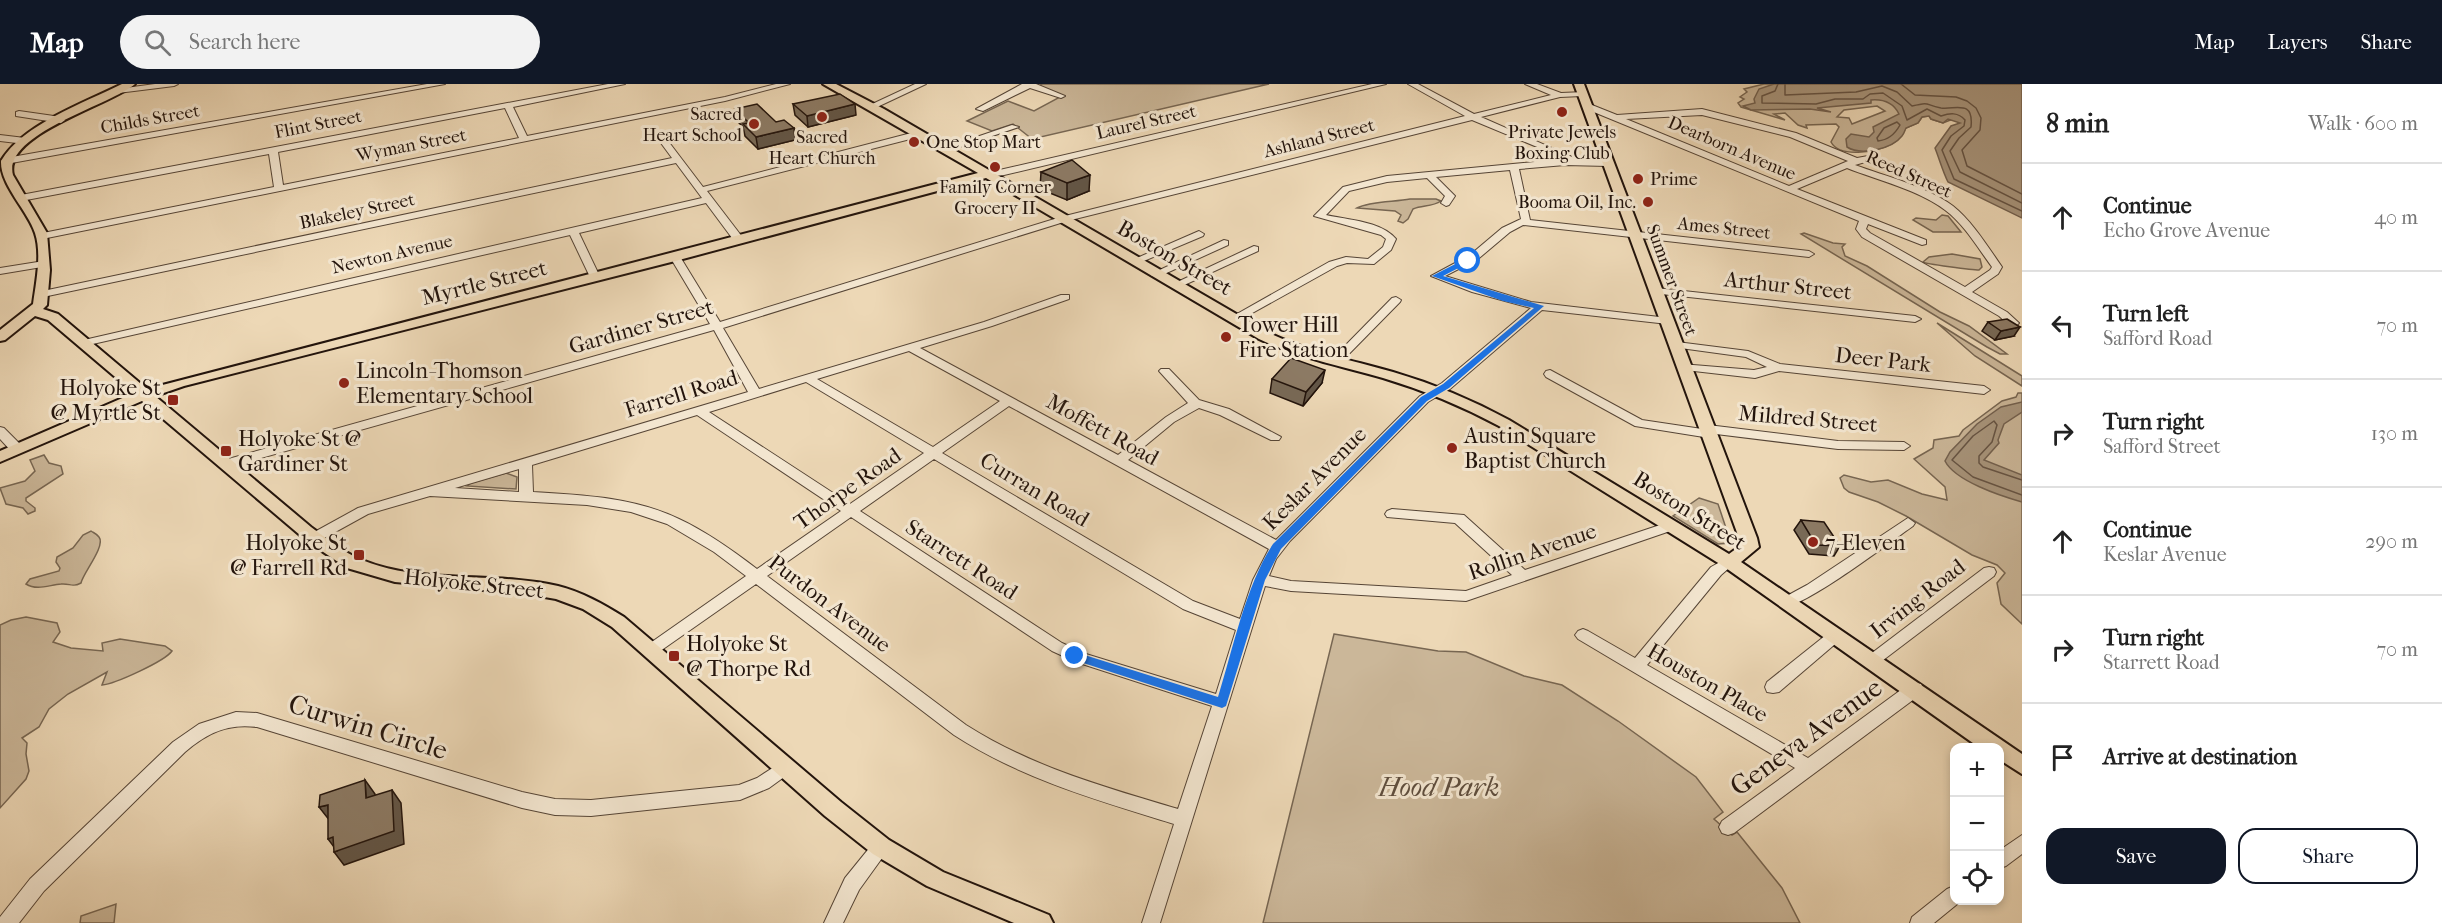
<!DOCTYPE html>
<meta charset="utf-8">
<style>
:root{--surface:#fff;--page:#f2f2f2;--text:#222;--muted:#767676;--line:#e0e0e0;--accent:#111827}
body{margin:0;font-family:"IM FELL French Canon",serif;background:var(--page);color:var(--text)}
.controls{position:absolute;right:18px;bottom:18px;display:grid;overflow:hidden;border-radius:12px;box-shadow:0 3px 9px #0003}
.controls button{width:54px;height:54px;display:grid;place-items:center;padding:0;border:0;border-bottom:2px solid var(--line);background:var(--surface);color:var(--text);font:30px sans-serif}
.stop{position:absolute;width:18px;height:18px;margin:-14px;border:4px solid #1a73e8;border-radius:50%;background:#fff}
.stop.end{background:#1a73e8;border-color:#fff;box-shadow:0 2px 6px #0008}
.list{margin:0;padding:0;list-style:none}
h2{display:flex;justify-content:space-between;align-items:center;height:78px;margin:0;padding:0 24px;font-size:26px}
h2 small{font-size:20px;font-weight:400;color:var(--muted)}
.list li{display:grid;grid-template-columns:39px 1fr auto;gap:18px;align-items:center;box-sizing:border-box;height:108px;padding:0 24px;border-top:2px solid var(--line)}
.list b{display:block;font-size:22px;white-space:nowrap}
.list p{margin:0;font-size:20px;white-space:nowrap;color:var(--muted)}
.list em{font-size:20px;font-style:normal;color:var(--muted)}
.actions{display:flex;gap:12px;padding:18px 24px}
.actions a{flex:1;padding:14px 0;border:2px solid var(--accent);border-radius:18px;text-align:center;font-size:21px;color:var(--accent)}
.actions .main{background:var(--accent);color:#fff}
.icon{flex:none;width:33px;height:33px;fill:none;stroke:currentColor;stroke-width:2;stroke-linecap:round;stroke-linejoin:round}
.map{position:relative;flex:none;width:2022px;height:839px;overflow:hidden}
header{display:flex;align-items:center;gap:36px;box-sizing:border-box;height:84px;padding:0 30px;background:var(--accent);color:#fff}
header strong{font-size:28px}
nav{display:flex;gap:33px;margin-inline-start:auto;font-size:21px}
.search{width:420px;height:54px;background:var(--page);display:flex;align-items:center;gap:15px;box-sizing:border-box;padding:0 21px;border-radius:33px;color:var(--muted);font-size:22px}
main{display:flex}
aside{flex:1;background:var(--surface)}
.map>svg:first-child{display:block}
</style>
<header>
<strong>Map</strong>
<div class="search"><svg class="icon" aria-label="search" viewBox="0 0 24 24"><circle cx="10" cy="10" r="6"/><path d="M15 15l6 6"/></svg>Search here</div>
<nav><a>Map</a><a>Layers</a><a>Share</a></nav>
</header>
<main>
<div class="map">
<svg width="2022" height="839" viewBox="0 0 2022 839">
<rect width="100%" height="100%" fill="#edd8b6"/>
<filter id="stains"><feTurbulence type="fractalNoise" baseFrequency=".00333" numOctaves="4"/><feColorMatrix values="0 0 0 0 .2 0 0 0 0 .09 0 0 0 0 .02 0 0 0 .5 -.17"/></filter>
<radialGradient id="worn" r=".72"><stop offset=".6" stop-color="#630" stop-opacity="0"/><stop offset="1" stop-color="#630" stop-opacity=".3"/></radialGradient>
<g fill="#cbb799" stroke="#776652" stroke-width="1.5" fill-rule="evenodd">
<polygon points="1042,0 1269,0 1032,55 1013,40 992,47 967,37 1008,17 1034,27 1062,12 1037,3"/>
<path d="M1764,0H1948L1953,35L1943,39L1931,35L1929,32L1922,33L1918,39L1906,44C1902,49 1900,53 1895,58C1881,68 1840,75 1831,58L1839,43L1836,40L1806,41L1807,44L1798,41L1785,29L1774,30L1785,36L1741,23L1738,19L1744,15L1740,13L1747,8L1744,5ZM1877,22L1885,27L1852,40L1849,34L1837,33L1844,26Z"/>
<path d="M1410,115H1436L1441,117C1432,123 1423,121 1413,125L1408,135L1403,139L1398,137L1401,131L1395,127L1357,124C1370,117 1395,118 1410,115Z"/>
<polygon points="1942,131 1948,132 1961,148 1933,148 1913,136 1916,134 1936,136"/>
<polygon points="1804,149 1833,159 1845,160 1842,163 1845,172 1867,182 1940,228 1969,242 2007,270 2000,270 1987,263 1801,150"/>
<path d="M1952,170L1980,175L1982,183L1979,186C1973,186 1925,180 1923,178L1929,173Z"/>
<polygon points="1937,239 2022,292 2022,302 1975,272"/>
<polygon points="2018,309 2022,309 2022,540 2001,520 1997,499 2005,489 1997,481 1972,471 1906,432 1878,418 1849,408 1844,404 1840,394 1844,391 1871,398 1888,396 1922,410 1947,416 1945,403 1914,375 1933,364 1934,356 1959,352 1963,346 2002,317 2016,313"/>
<polygon points="44,371 49,379 61,382 63,390 26,414 26,417 35,424 35,427 28,430 23,424 6,420 0,404 25,397 35,387 30,376"/>
<polygon points="506,389 517,393 516,405 467,402 471,399"/>
<polygon points="1699,414 1718,420 1731,459 1718,460 1673,432"/>
<path d="M91,447C94,449 97,450 99,453C106,462 83,489 81,499C72,504 70,499 61,500C49,501 37,507 26,500L30,495L59,487L60,484L56,478L57,473L73,464L83,451Z"/>
<path d="M26,533L57,539L60,548L53,558L71,564L103,567L102,559L120,555L165,562L172,567C165,577 115,600 102,601L107,588L68,610L49,625L39,643L22,654L27,659L26,670L29,687L26,695L0,724V541L11,536Z"/>
<polygon points="1334,550 1438,567 1466,568 1524,592 1562,601 1618,637 1696,693 1723,728 1714,735 1732,751 1737,748 1782,804 1800,839 1263,839"/>
<polygon points="116,820 114,839 80,839 81,832"/>
</g>
<g fill="#a8957c" stroke="#73614f" stroke-width="1.5">
<path d="M1774,0H2022V134L1948,98C1943,88 1940,77 1935,64L1951,42L1960,39L1948,35L1943,39L1931,35L1929,32L1922,33L1918,39L1906,44C1905,46 1904,50 1902,52C1892,65 1861,72 1847,63L1846,55L1851,50L1869,53L1874,48L1873,43L1899,30C1893,18 1883,15 1871,16V19L1817,24L1831,28L1810,25L1751,26L1743,22L1755,19L1754,15L1759,5Z"/>
<path d="M2022,318V328L2004,340L1998,356L1999,359L1984,376L2022,391V418C2001,412 1955,397 1945,377L1950,368L1977,340L2001,323Z"/>
</g>
<g fill="none" stroke-linecap="round" stroke-linejoin="round">
<g stroke="#665444" stroke-width="1.5">
<path d="M1778,0L1775,7L1762,12V19L1816,20L1835,15H1863L1870,10L1883,9L1902,22L1907,36L1927,25L1941,32C1950,29 1958,28 1965,36L1964,42L1951,52L1942,66L1954,95L2022,127"/>
<path d="M1785,0V11L1856,8L1882,2L1897,8L1912,22C1932,17 1924,21 1941,24C1955,26 1974,15 1971,43L1959,54L1950,67L1960,88L2022,119"/>
<polyline points="1901,0 1915,11 1956,13 1967,17 1976,24 1981,34 1980,46 1962,66 1967,82 2022,110"/>
<path d="M1897,38L1900,41C1895,50 1889,56 1878,57L1877,54L1884,44Z"/>
<polyline points="2022,396 1983,383 1979,379 1979,372 1992,358 1997,341 1994,337 1973,352 1952,376 1973,393 2022,411"/>
</g>
<defs>
<g id="minor">
<polygon points="155,0 178,0 174,2 118,9 114,7 118,5"/>
<polygon points="427,0 445,0 6,80 1,77 6,74"/>
<path d="M608,0H625L513,23L527,52L725,13L776,0H790L725,17L42,155L37,152L38,150L274,103L269,70L21,117L16,114L21,111ZM505,24L519,54L283,101L278,68Z"/>
<polygon points="915,0 926,0 875,24 868,22"/>
<polygon points="1022,0 1036,0 1065,12 1061,14 1030,4 983,27 976,25"/>
<polygon points="1372,0 1386,0 1004,91 987,93 982,90"/>
<path d="M1408,0H1418L1474,30L1551,11L1525,0H1537L1561,9L1585,8V12H1582L1560,13L1481,33L1579,76H1608L1613,79L1608,82L1565,81L1519,85L1530,136L1809,167L1814,170L1809,173L1523,141L1510,148L1478,175L1445,192L1531,218L1668,234L1674,237L1668,240L1542,226L1450,305L1428,318L1290,457L1276,475L1269,492L1291,497L1466,507L1512,491L1455,439L1387,433L1385,430L1387,427L1392,425L1464,431L1525,486L1666,439L1671,437L1678,442L1676,445L1466,517L1291,507L1265,502L1160,839H1142L1174,740C1097,716 1022,695 954,651L756,500L656,570L651,572L646,570L643,566L646,562L746,492L714,468L667,440L631,428L587,421L430,412L368,430L319,457L314,459L307,454L309,451L358,424L748,308L714,246L226,384L220,380L221,377L710,240L670,173L671,171H679L720,238L1061,133L1465,32ZM1472,36L1566,75L1387,92L1343,103L1314,132L1381,151L1386,155L1383,163L1368,175L1346,173L1329,178L1228,235L1234,238L1238,237L1337,182L1347,179L1374,180L1391,166L1396,155C1381,137 1348,136 1326,131L1349,107L1387,98L1427,94L1445,112L1441,119L1446,122L1449,121L1455,112L1436,93L1510,86L1521,135L1502,144L1470,171L1431,192L1472,208L1531,224L1442,299L1420,312L1276,456L1128,376L1174,338L1199,324L1220,331L1271,356H1279L1281,353L1229,325L1199,316L1169,285H1161L1159,287L1188,319L1166,333L1118,371L920,264L992,242L1069,215V211H1061L984,238L759,305L723,244L1067,137ZM909,267L1000,317L933,363L817,295ZM806,298L924,369L850,420L709,328ZM1009,322L1269,465L1253,496L1240,535L1193,517L942,369ZM697,331L841,427L757,485C732,466 707,448 679,435C634,413 581,411 533,408L532,381ZM934,375L1183,525L1236,546L1216,610L1086,570L1062,559L860,427ZM519,385V408L455,404ZM851,433L1052,567L1076,578L1212,622L1178,725C1104,703 1032,683 966,641L767,492Z"/>
<path d="M1587,19L1617,31L1702,25L1796,49L1857,74L1879,70V74L1855,81C1885,92 1928,103 1953,122C1972,137 1988,163 2002,183L1998,190L1972,208L2007,228L2019,239L2017,241H2009L1999,232L1862,153L1856,145L1859,137L1584,24V20ZM1702,31L1790,53L1848,77L1789,102L1626,35ZM1847,84C1877,96 1919,106 1945,126C1964,140 1978,164 1992,183L1990,186L1965,203L1870,149L1866,145L1868,140L1922,161L1926,160V156L1797,105Z"/>
<polygon points="19,27 61,33 65,36 61,39 16,32 16,28"/>
<polygon points="1012,41 1019,43 948,67 941,65"/>
<polygon points="919,47 922,48 922,52 707,107 743,154 743,158 735,158 706,119 579,149 600,193 595,196 590,193 570,151 84,262 78,259 84,256 702,114 676,79 43,213 38,210 43,207 672,74 658,55 662,52 665,53 703,103"/>
<polygon points="0,51 25,54 29,57 25,60 0,57"/>
<polygon points="1199,147 1204,150 1203,152 1139,179 1131,179 1130,177"/>
<polygon points="1224,156 1228,157 1228,161 1160,192 1152,192 1151,190"/>
<polygon points="1254,162 1258,163 1258,167 1180,203 1172,203 1171,201"/>
<polygon points="44,177 49,180 48,182 0,190 0,184"/>
<polygon points="1656,204 1915,232 1921,235 1915,238 1652,209 1651,207"/>
<polygon points="1396,213 1401,216 1400,218 1341,278 1333,278 1331,276 1333,274 1392,214"/>
<polygon points="1677,258 1748,267 1780,280 1984,302 1990,306 1984,310 1779,287 1755,294 1685,286 1681,284 1679,282 1681,280 1754,286 1767,283 1746,273 1673,263 1671,261"/>
<polygon points="1550,286 1642,336 1702,345 1708,341 1838,357 1904,358 1910,362 1904,366 1838,365 1716,350 1710,354 1635,342 1546,293 1544,290 1546,287"/>
<polygon points="0,343 4,344 22,362 23,365 22,368 12,368 0,355"/>
<path d="M1908,434L1915,439L1913,442C1893,456 1800,527 1783,522L1781,518L1783,514L1807,501Z"/>
<polygon points="1729,473 1734,474 1736,478 1721,491 1647,581 1808,674 1909,600 1915,599 1921,600 1923,605 1921,610 1734,749 1728,751 1722,749 1719,743 1722,737 1795,684 1578,555 1575,551 1578,547 1583,545 1588,547 1635,574 1711,483"/>
<polygon points="1989,483 1994,484 1996,488 1994,492 1878,580 1873,582 1868,580 1865,576 1868,572 1984,484"/>
<polygon points="1836,545 1841,547 1844,551 1841,555 1779,608 1773,609 1767,608 1765,603 1767,598 1831,547"/>
<path d="M236,628L257,629L522,708L555,715L591,716L739,701L757,694L785,676L791,678L793,683L791,688L769,704L740,716L591,732L555,731L522,724L257,643C228,639 207,649 185,668L44,807L19,839H0V833L30,795L173,658L199,640Z"/>
<polygon points="2022,751 2022,770 2006,782 2000,784 2000,766"/>
<polygon points="881,755 887,757 890,763 859,806 843,839 824,839 845,794 875,757"/>
<polygon points="1954,802 1954,816 1961,817 1934,839 1910,839 1912,833 1947,805"/>
</g>
<path id="major" d="M122,0H135C111,21 2,50 13,91L47,149L50,186L47,221L43,225L58,230L147,305L978,89L823,0H836L884,25L1269,249C1309,268 1351,276 1393,288C1434,300 1472,316 1509,336L1729,470L1741,461L1739,454L1574,0H1584L1757,454L1759,463L1741,478L2022,670V690L2000,676V664H1980L1723,482L1499,342C1462,322 1423,306 1383,294C1341,282 1299,274 1259,255L986,94L679,176L184,302L155,312L311,443C327,455 343,468 362,476C423,501 494,487 558,502C582,508 603,520 624,533L841,718L889,756L943,788L1049,831L1053,839H1014L927,802L873,770L825,732L612,543L583,525L556,515L527,510L395,498L347,484L307,457L142,317L0,378V367L134,309L48,236L35,232L5,256L0,257V246L33,220C36,198 42,170 35,149C28,127 0,101 1,77C23,40 84,19 122,0Z"/>
</defs>
<use href="#minor" stroke="#564536" stroke-width="2"/>
<use href="#major" stroke="#23140c" stroke-width="4"/>
<use href="#minor" fill="#f3e6d0" fill-rule="evenodd"/>
<use href="#major" fill="#edd8b6" fill-rule="evenodd"/>
</g>
<g fill="#786956" stroke="#23140c" stroke-width="1.5">
<polygon points="793,20 856,31 808,43 795,31"/>
<polygon points="735,25 794,44 795,56 758,65 745,52 743,43 737,37"/>
<polygon points="1041,88 1089,107 1067,116 1040,105"/>
<polygon points="1988,238 2014,252 1995,256 1982,247"/>
<polygon points="1272,295 1322,299 1303,322 1270,309"/>
<polygon points="1801,436 1840,462 1834,472 1809,470 1794,446"/>
</g>
<g fill="#625546" stroke="#23140c" stroke-width="1.5">
<polygon points="855,20 856,31 808,43 807,32"/>
<polygon points="794,44 795,56 758,65 756,53"/>
<polygon points="1090,91 1089,107 1067,116 1067,99"/>
<polygon points="2020,243 2014,252 1995,256 2001,247"/>
<polygon points="1325,286 1322,299 1303,322 1306,308"/>
<polygon points="365,696 375,710 376,728 366,714"/>
<polygon points="392,706 401,719 404,760 344,781 334,768 337,767 328,755"/>
<polygon points="328,721 330,737 319,723"/>
</g>
<g fill="#8c7a64" stroke="#23140c" stroke-width="1.5">
<polygon points="840,10 855,20 807,32 793,20"/>
<polygon points="757,20 776,38 784,36 794,44 756,53 743,40 749,39 735,25"/>
<polygon points="1072,76 1090,91 1067,99 1041,88"/>
<polygon points="2007,235 2020,243 2001,247 1988,238"/>
<polygon points="1291,274 1325,286 1306,308 1272,295"/>
<polygon points="1801,436 1824,438 1840,462 1816,461"/>
<polygon points="365,696 366,714 392,706 394,747 334,768 333,753 328,755 328,721 319,723 320,711"/>
</g>
<path fill="#1a73e8" d="M1465,175L1472,177L1443,192L1544,222L1449,304L1427,317L1281,465L1265,496L1226,622L1222,624L1071,575V569L1075,568L1218,613C1233,565 1246,501 1273,460L1421,313L1443,300L1534,224L1503,217L1432,192Z"/>
<g fill="#8f2418" stroke="#f3e6d0" stroke-width="2">
<circle cx="1562" cy="28" r="6"/>
<circle cx="822" cy="33" r="6"/>
<circle cx="754" cy="40" r="6"/>
<circle cx="914" cy="58" r="6"/>
<circle cx="995" cy="83" r="6"/>
<circle cx="1638" cy="95" r="6"/>
<circle cx="1648" cy="118" r="6"/>
<circle cx="1226" cy="253" r="6"/>
<circle cx="344" cy="299" r="6"/>
<rect x="167" y="310" width="12" height="12" rx="3"/>
<circle cx="1452" cy="364" r="6"/>
<rect x="220" y="361" width="12" height="12" rx="3"/>
<circle cx="1813" cy="458" r="6"/>
<rect x="353" y="465" width="12" height="12" rx="3"/>
<rect x="668" y="566" width="12" height="12" rx="3"/>
</g>
<g text-anchor="middle" stroke-width="6" stroke-linejoin="round" paint-order="stroke">
<g font-size="18" fill="#23140c" stroke="#f3e6d0">
<text x="742" y="36" text-anchor="end">Sacred<tspan x="742" dy="21">Heart School</tspan></text>
<text x="1562" y="54">Private Jewels<tspan x="1562" dy="21">Boxing Club</tspan></text>
<text x="822" y="59">Sacred<tspan x="822" dy="21">Heart Church</tspan></text>
<text x="926" y="64" text-anchor="start">One Stop Mart</text>
<text x="1650" y="101" text-anchor="start">Prime</text>
<text x="995" y="109">Family Corner<tspan x="995" dy="21">Grocery II</tspan></text>
<text x="1636" y="124" text-anchor="end">Booma Oil, Inc.</text>
</g>
<g font-size="18" fill="#23140c" stroke="#f3e6d0">
<text transform="translate(150 35) rotate(-10)" y="6">Childs Street</text>
<text transform="translate(1146 38) rotate(-13)" y="6">Laurel Street</text>
<text transform="translate(318 40) rotate(-11)" y="6">Flint Street</text>
<text transform="translate(1319 54) rotate(-14)" y="6">Ashland Street</text>
<text transform="translate(411 61) rotate(-11)" y="6">Wyman Street</text>
<text transform="translate(1732 64) rotate(23)" y="6">Dearborn Avenue</text>
<text transform="translate(1909 90) rotate(24)" y="6">Reed Street</text>
<text transform="translate(357 127) rotate(-12)" y="6">Blakeley Street</text>
<text transform="translate(1724 144) rotate(6)" y="6">Ames Street</text>
<text transform="translate(392 170) rotate(-13)" y="6">Newton Avenue</text>
<text transform="translate(1672 196) rotate(70)" y="6">Summer Street</text>
</g>
<g font-size="22" fill="#23140c" stroke="#f3e6d0">
<text transform="translate(1175 173) rotate(30)" y="8">Boston Street</text>
<text transform="translate(484 198) rotate(-14)" y="8">Myrtle Street</text>
<text transform="translate(1788 201) rotate(6)" y="8">Arthur Street</text>
<text transform="translate(641 242) rotate(-16)" y="8">Gardiner Street</text>
<text transform="translate(1883 275) rotate(6)" y="8">Deer Park</text>
<text transform="translate(681 309) rotate(-17)" y="8">Farrell Road</text>
<text transform="translate(1808 334) rotate(5)" y="8">Mildred Street</text>
<text transform="translate(1103 345) rotate(29)" y="8">Moffett Road</text>
<text transform="translate(1314 394) rotate(-45)" y="8">Keslar Avenue</text>
<text transform="translate(847 404) rotate(-35)" y="8">Thorpe Road</text>
<text transform="translate(1035 405) rotate(31)" y="8">Curran Road</text>
<text transform="translate(1690 426) rotate(32)" y="8">Boston Street</text>
<text transform="translate(1532 467) rotate(-19)" y="8">Rollin Avenue</text>
<text transform="translate(962 475) rotate(33)" y="8">Starrett Road</text>
<text transform="translate(474 499) rotate(6)" y="8">Holyoke Street</text>
<text transform="translate(1917 514) rotate(-38)" y="8">Irving Road</text>
<text transform="translate(830 519) rotate(37)" y="8">Purdon Avenue</text>
<text transform="translate(1708 598) rotate(30)" y="8">Houston Place</text>
</g>
<g font-size="22" fill="#23140c" stroke="#f3e6d0" text-anchor="start">
<text x="1238" y="248">Tower Hill<tspan x="1238" dy="25">Fire Station</tspan></text>
<text x="356" y="294">Lincoln-Thomson<tspan x="356" dy="25">Elementary School</tspan></text>
<text x="161" y="311" text-anchor="end">Holyoke St<tspan x="161" dy="25">@ Myrtle St</tspan></text>
<text x="1464" y="359">Austin Square<tspan x="1464" dy="25">Baptist Church</tspan></text>
<text x="238" y="362">Holyoke St @<tspan x="238" dy="25">Gardiner St</tspan></text>
<text x="347" y="466" text-anchor="end">Holyoke St<tspan x="347" dy="25">@ Farrell Rd</tspan></text>
<text x="1825" y="466">7-Eleven</text>
<text x="686" y="567">Holyoke St<tspan x="686" dy="25">@ Thorpe Rd</tspan></text>
</g>
<g font-size="27" fill="#23140c" stroke="#f3e6d0">
<text transform="translate(368 643) rotate(17)" y="9">Curwin Circle</text>
<text transform="translate(1806 653) rotate(-36)" y="9">Geneva Avenue</text>
</g>
<g font-size="27" font-style="italic" fill="#5e4d3d" stroke="#f3e6d0">
<text x="1439" y="712">Hood Park</text>
</g>
</g>
<rect width="100%" height="100%" filter="url(#stains)"/>
<rect width="100%" height="100%" fill="url(#worn)"/>
</svg>
<div class="controls">
<button>+</button>
<button>−</button>
<button><svg class="icon" aria-label="locate" viewBox="0 0 24 24"><circle cx="12" cy="12" r="6"/><path d="M12 2v4M12 18v4M2 12h4M18 12h4"/></svg></button>
</div>
<div class="stop" style="left:1468px;top:177px"></div>
<div class="stop end" style="left:1075px;top:572px"></div>
</div>
<aside>
<h2>8 min<small>Walk · 600 m</small></h2>
<ul class="list">
<li><svg class="icon" aria-label="ahead" viewBox="0 0 24 24"><path d="M12 20V5M6 11l6-6 6 6"/></svg><div><b>Continue</b><p>Echo Grove Avenue</p></div><em>40 m</em></li>
<li><svg class="icon" aria-label="left" viewBox="0 0 24 24"><path d="M17 20v-9H6M10 6l-5 5 5 5"/></svg><div><b>Turn left</b><p>Safford Road</p></div><em>70 m</em></li>
<li><svg class="icon" aria-label="right" viewBox="0 0 24 24"><path d="M7 20v-9h11M14 6l5 5-5 5"/></svg><div><b>Turn right</b><p>Safford Street</p></div><em>130 m</em></li>
<li><svg class="icon" aria-label="ahead" viewBox="0 0 24 24"><path d="M12 20V5M6 11l6-6 6 6"/></svg><div><b>Continue</b><p>Keslar Avenue</p></div><em>290 m</em></li>
<li><svg class="icon" aria-label="right" viewBox="0 0 24 24"><path d="M7 20v-9h11M14 6l5 5-5 5"/></svg><div><b>Turn right</b><p>Starrett Road</p></div><em>70 m</em></li>
<li><svg class="icon" aria-label="arrive" viewBox="0 0 24 24"><path d="M6 21V4h12l-3 4 3 4H6"/></svg><div><b>Arrive at destination</b></div></li>
</ul>
<div class="actions"><a class="main">Save</a><a>Share</a></div>
</aside>
</main>
